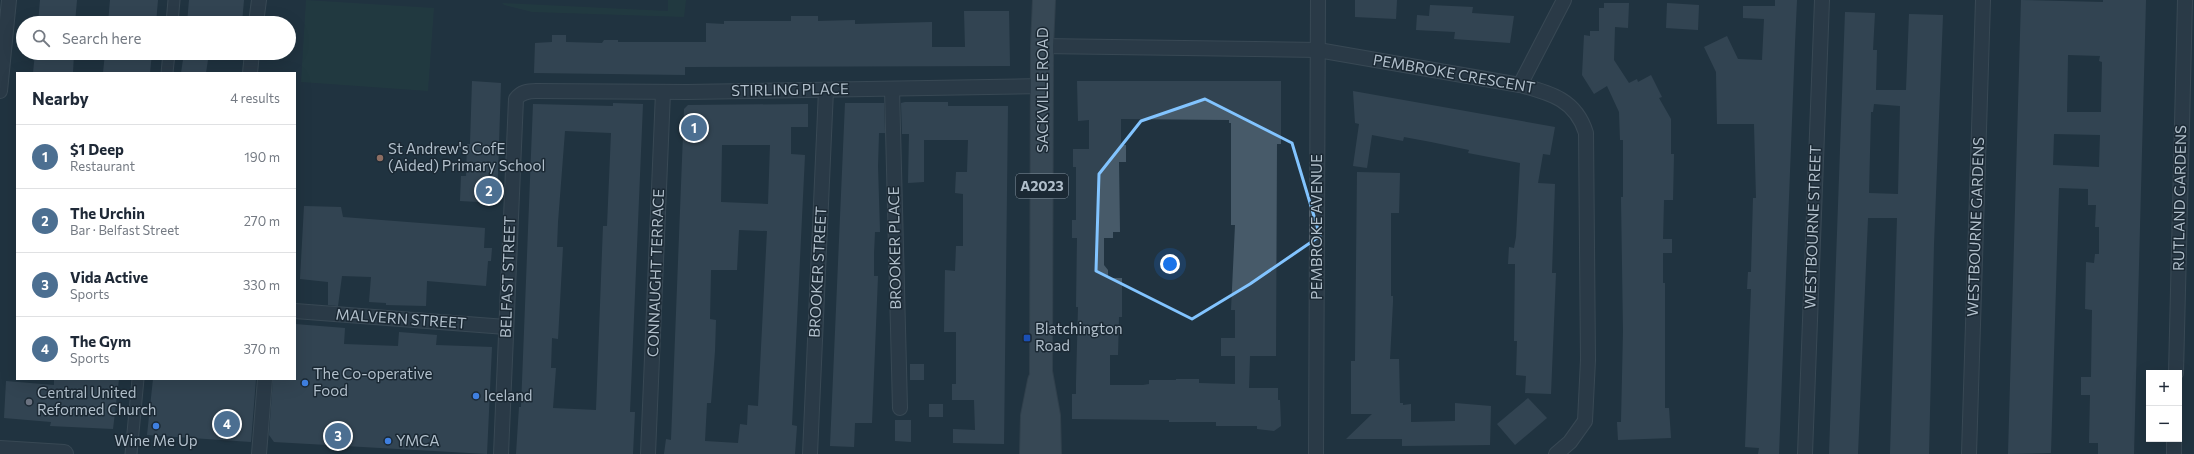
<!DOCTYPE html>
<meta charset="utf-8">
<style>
:root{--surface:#fff;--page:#f6f6f7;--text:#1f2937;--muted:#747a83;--line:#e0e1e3;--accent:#4c6f91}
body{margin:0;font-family:Commissioner,sans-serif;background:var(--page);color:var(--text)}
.controls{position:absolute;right:12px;bottom:12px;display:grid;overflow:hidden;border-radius:0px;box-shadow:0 4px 16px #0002}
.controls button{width:36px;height:36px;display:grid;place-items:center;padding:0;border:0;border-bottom:1px solid var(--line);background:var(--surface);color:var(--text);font:20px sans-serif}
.you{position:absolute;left:1170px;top:264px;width:14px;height:14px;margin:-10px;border:3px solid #fff;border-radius:50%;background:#1a73e8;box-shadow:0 0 0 6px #1a73e833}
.badge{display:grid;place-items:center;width:26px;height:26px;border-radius:50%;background:var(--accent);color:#fff;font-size:13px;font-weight:700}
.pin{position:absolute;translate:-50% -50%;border:2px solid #fff;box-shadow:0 1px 4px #0006}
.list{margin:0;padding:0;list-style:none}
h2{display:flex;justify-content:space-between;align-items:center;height:52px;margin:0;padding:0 16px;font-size:17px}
h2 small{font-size:13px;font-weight:400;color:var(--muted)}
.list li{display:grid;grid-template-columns:26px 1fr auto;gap:12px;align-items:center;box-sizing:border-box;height:64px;padding:0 16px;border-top:1px solid var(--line)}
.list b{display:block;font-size:15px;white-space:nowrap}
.list p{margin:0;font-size:13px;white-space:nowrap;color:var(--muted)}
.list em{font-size:13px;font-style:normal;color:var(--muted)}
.icon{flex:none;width:22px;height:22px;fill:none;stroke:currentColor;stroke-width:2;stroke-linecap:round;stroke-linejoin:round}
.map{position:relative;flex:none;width:2194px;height:454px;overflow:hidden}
.search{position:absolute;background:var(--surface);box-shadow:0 4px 16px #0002;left:16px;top:16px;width:280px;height:44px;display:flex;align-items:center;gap:10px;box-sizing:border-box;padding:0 14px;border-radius:22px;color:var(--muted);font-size:15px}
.panel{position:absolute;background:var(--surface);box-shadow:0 4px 16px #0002;left:16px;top:72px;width:280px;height:308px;border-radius:0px}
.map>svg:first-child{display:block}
</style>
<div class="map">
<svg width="2194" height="454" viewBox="0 0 2194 454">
<rect width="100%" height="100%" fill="#213340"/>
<g fill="#234140">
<polygon points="306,0 434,8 428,91 301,82"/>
<polygon points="668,0 686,0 684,17 532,12 504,5 502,3 668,11"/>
</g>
<g fill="#475a69" fill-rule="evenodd">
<polygon points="40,0 77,0 75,23 38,23"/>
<polygon points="110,0 158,0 156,23 108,23"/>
<polygon points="189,0 244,0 242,23 187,23"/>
<polygon points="1355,0 1397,0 1396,19 1355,17"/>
<polygon points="1775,0 1797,0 1795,43 1779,454 1758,454 1759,448 1745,447 1751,289 1747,289 1748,272 1751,272 1753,198 1756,198 1754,124 1717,124 1716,72 1704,47 1727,36 1738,59 1762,60 1764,19 1743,18 1743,6 1775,6"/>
<path d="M2021,0L2103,2V0H2146L2134,454H2098V443H2089L2090,395H2081V377H2091L2092,310L2085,309L2086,262L2094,263L2095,254H2099V227H2095L2096,205H2088V189L2059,188L2051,453L2008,454ZM2068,55L2100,56L2099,61L2102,62L2101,112H2067ZM2054,134L2100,135L2099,167L2053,165Z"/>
<polygon points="1604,3 1629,3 1628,28 1615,27 1614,60 1629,83 1637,79 1638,82 1651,75 1662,97 1659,98 1671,119 1671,154 1674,154 1673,200 1664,200 1663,239 1672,239 1672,253 1663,253 1663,283 1665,283 1665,408 1669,408 1671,438 1618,440 1617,422 1621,422 1623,331 1621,197 1623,197 1623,140 1620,140 1619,112 1607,86 1594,94 1582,75 1584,35 1590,36 1590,31 1599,31 1599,8 1604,8"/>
<polygon points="1667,3 1699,5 1698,30 1666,28"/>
<polygon points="1430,5 1473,7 1472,13 1514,16 1510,43 1454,39 1455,32 1416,30 1417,15 1429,16"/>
<polygon points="964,11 1009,11 1010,66 685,67 685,75 534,73 535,43 552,42 552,35 566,35 566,42 602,43 604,40 618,40 618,42 706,42 706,23 724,24 724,21 791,21 791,16 818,16 818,21 855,20 855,24 932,22 932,47 965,47"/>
<path d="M1845,12L1875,13L1873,50H1877L1876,90H1906L1909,14L1943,15L1934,244L1929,454H1890L1897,218H1868L1858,454H1829ZM1874,104L1900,106L1898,194L1869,193L1871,112H1873Z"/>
<polygon points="35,53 74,53 73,73 33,73"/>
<polygon points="105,53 152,53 150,73 103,73"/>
<polygon points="184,53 209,53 206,73 181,73"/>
<polygon points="472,81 501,83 497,203 460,201 461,176 466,176 467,144 470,144"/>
<path d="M1077,81H1281V144H1277L1276,356H1250L1249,388H1278V400H1280L1281,426L1274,431L1257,429V426H1216V422H1169V420L1072,419V394H1076V383L1078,307H1076L1077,238H1072V220H1076V167H1073V149H1089V120L1078,121ZM1121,119L1229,120V123H1231V225H1235L1231,310H1235V338H1221V356H1235V384L1199,383V379H1176V380H1149V384L1143,385H1110V355H1118L1119,317H1122V278H1108V270L1104,265V238H1113V232H1120L1119,162H1126V145H1121Z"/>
<polygon points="1353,91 1555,127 1550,155 1543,154 1538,183 1555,184 1552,273 1556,273 1551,394 1525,393 1526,376 1516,375 1517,341 1514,341 1515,264 1508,264 1509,247 1514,248 1516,237 1520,163 1468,153 1469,150 1431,142 1404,137 1403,141 1372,135 1367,168 1353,166 1359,124 1355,123"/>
<polygon points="905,102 948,102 948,106 1008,106 1004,444 953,443 953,429 975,430 974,400 952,400 952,384 956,384 956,332 944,332 945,270 955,271 956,246 963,246 963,194 955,193 956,172 967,172 968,140 924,140 924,182 908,183 909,134 902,134 901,103"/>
<path d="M613,103L643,104L630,412H635L633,454H516L519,407H521L533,104L613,106ZM565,131L611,133L607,226H603L596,410L553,408L556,368H551L552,338L558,339L563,247H557L558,222Z"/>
<polygon points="845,103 884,103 885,133 879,133 878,166 880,232 875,232 874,253 874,276 878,276 872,423 855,423 854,447 830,446"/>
<path d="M808,104V127H791V154L805,155L792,425L797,426L795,454H664L666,439L671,440L684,109L688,105ZM722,145H770L768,204L721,202ZM739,230L767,231L758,406L748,405L747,425L740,424L738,443L705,441L707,403H711L715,351L716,320L710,319L711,270H737Z"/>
<polygon points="1357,172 1400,173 1399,213 1391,213 1391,296 1393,296 1393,302 1390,359 1399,359 1400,403 1403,403 1403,405 1411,404 1411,422 1455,421 1455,403 1491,406 1490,445 1402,446 1402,439 1346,439 1372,414 1351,414 1351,361 1355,361"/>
<polygon points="304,206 341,207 343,217 485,228 484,248 492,248 491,261 488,261 486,286 427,281 426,306 386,305 386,303 369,302 371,277 342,276 338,306 328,305 328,282 300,279"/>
<polygon points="295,324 345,328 344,344 398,346 399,332 437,335 436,345 492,347 487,454 274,442 269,435 273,379 295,379"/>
<rect x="910" y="364" width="14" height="16"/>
<polygon points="54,379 119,379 113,429 50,426 51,422 4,418 6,381 54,385"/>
<polygon points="153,379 256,379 251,442 147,435"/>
<polygon points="1528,398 1547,418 1515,445 1497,424"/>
<rect x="929" y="404" width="14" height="13"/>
<polygon points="895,420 911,420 911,442 895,441"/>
</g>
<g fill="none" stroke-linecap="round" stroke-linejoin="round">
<defs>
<g id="pedestrian">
<polyline points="172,23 174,0"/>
<polyline points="167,73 169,53"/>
<polyline points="131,454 138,379"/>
</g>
<g id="minor">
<polyline points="256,23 259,0"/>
<path d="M1042,46L1318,50L1520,85C1551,93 1576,100 1586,133L1588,360L1585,421L1570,442L1556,454"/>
<polyline points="250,73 252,53"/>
<polyline points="1520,85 1564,0"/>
<polyline points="892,89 900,408"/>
<polyline points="0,91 9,0"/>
<polyline points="295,311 506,327"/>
<polyline points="2176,373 2185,0"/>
<polyline points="259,454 265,379"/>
<path d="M501,454L516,99C521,92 528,91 536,91L687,92L1043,86"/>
<polyline points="648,454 663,92"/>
<polyline points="810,454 826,90"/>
<polyline points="1316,454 1318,0"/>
<polyline points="1805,454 1822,0"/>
<polyline points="1969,454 1983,0"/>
<polyline points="2174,454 2174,439"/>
</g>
<polyline id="tertiary" points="0,450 64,454"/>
<g id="primary">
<polyline points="1044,0 1042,46 1041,372 1049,416 1050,454"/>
<polyline points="1031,454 1032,416 1039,381"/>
</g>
</defs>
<use href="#pedestrian" stroke="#54626d" stroke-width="13"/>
<use href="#minor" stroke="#54626d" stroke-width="16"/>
<use href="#tertiary" stroke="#54626d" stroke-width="20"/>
<use href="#primary" stroke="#42505b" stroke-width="24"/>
<use href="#pedestrian" stroke="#364450" stroke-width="11"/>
<use href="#minor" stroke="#364450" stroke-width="14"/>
<use href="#tertiary" stroke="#364450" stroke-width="18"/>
<use href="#primary" stroke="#536370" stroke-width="22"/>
</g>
<path d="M0 0H2194V454H0ZM1205,99L1292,143L1320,236L1250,284L1192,319L1096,271L1099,174L1141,121Z" fill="#213340" fill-opacity=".55" fill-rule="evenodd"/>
<path fill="none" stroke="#82c4ff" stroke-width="3" stroke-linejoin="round" d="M1205,99L1292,143L1320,236L1250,284L1192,319L1096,271L1099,174L1141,121Z"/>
<circle fill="#8d6e63" stroke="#1b2934" stroke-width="1.5" cx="380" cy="158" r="4"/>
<rect fill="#1a4fb4" stroke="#1b2934" stroke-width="1.5" x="1023" y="334" width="8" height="8" rx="2"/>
<g fill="#3f7fe0" stroke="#1b2934" stroke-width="1.5">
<circle cx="305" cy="383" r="4"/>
<circle cx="476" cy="396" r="4"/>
<circle cx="156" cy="426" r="4"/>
<circle cx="388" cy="441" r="4"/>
</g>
<circle fill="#6b7280" stroke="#1b2934" stroke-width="1.5" cx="29" cy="402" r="4"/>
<g text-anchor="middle" stroke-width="3" stroke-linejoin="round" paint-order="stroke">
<rect fill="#1b2934" stroke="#84929e" stroke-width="1" x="1016" y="174" width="52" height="24" rx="3"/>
<g font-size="14" font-weight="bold" fill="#b1bfcb">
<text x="1042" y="191">A2023</text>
</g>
<g font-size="15" fill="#b1bfcb" stroke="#1b2934">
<text transform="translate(1454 74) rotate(10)" y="5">PEMBROKE CRESCENT</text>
<text transform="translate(790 90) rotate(-1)" y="5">STIRLING PLACE</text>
<text transform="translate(1043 90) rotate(-90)" y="5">SACKVILLE ROAD</text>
<text transform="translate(2180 198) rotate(-89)" y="5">RUTLAND GARDENS</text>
<text transform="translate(1317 227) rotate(-90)" y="5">PEMBROKE AVENUE</text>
<text transform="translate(1813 227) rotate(-88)" y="5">WESTBOURNE STREET</text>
<text transform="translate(1976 227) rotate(-88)" y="5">WESTBOURNE GARDENS</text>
<text transform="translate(895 248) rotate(-91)" y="5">BROOKER PLACE</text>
<text transform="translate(818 272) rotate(-87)" y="5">BROOKER STREET</text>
<text transform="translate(656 273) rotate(-88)" y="5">CONNAUGHT TERRACE</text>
<text transform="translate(508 277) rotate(-88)" y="5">BELFAST STREET</text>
<text transform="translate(401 319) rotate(4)" y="5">MALVERN STREET</text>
</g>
<g font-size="15" fill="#b1bfcb" stroke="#1b2934" text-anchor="start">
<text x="388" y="154">St Andrew's CofE<tspan x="388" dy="17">(Aided) Primary School</tspan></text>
<text x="1035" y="334">Blatchington<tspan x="1035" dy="17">Road</tspan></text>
<text x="313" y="379">The Co-operative<tspan x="313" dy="17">Food</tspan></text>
<text x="37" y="398">Central United<tspan x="37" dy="17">Reformed Church</tspan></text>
<text x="484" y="401">Iceland</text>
<text x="156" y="446" text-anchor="middle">Wine Me Up</text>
<text x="396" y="446">YMCA</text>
</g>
</g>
</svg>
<div class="controls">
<button>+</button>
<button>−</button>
</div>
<div class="you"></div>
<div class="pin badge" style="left:694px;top:128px">1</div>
<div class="pin badge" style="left:489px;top:191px">2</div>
<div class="pin badge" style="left:338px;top:436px">3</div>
<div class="pin badge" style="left:227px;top:424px">4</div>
<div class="search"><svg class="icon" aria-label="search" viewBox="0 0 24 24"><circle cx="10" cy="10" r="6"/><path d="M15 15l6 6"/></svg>Search here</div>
<section class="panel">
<h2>Nearby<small>4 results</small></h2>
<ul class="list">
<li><span class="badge">1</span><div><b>$1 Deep</b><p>Restaurant</p></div><em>190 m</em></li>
<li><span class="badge">2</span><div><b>The Urchin</b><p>Bar · Belfast Street</p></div><em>270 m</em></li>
<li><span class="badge">3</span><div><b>Vida Active</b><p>Sports</p></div><em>330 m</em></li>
<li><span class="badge">4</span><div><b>The Gym</b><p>Sports</p></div><em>370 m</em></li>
</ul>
</section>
</div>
